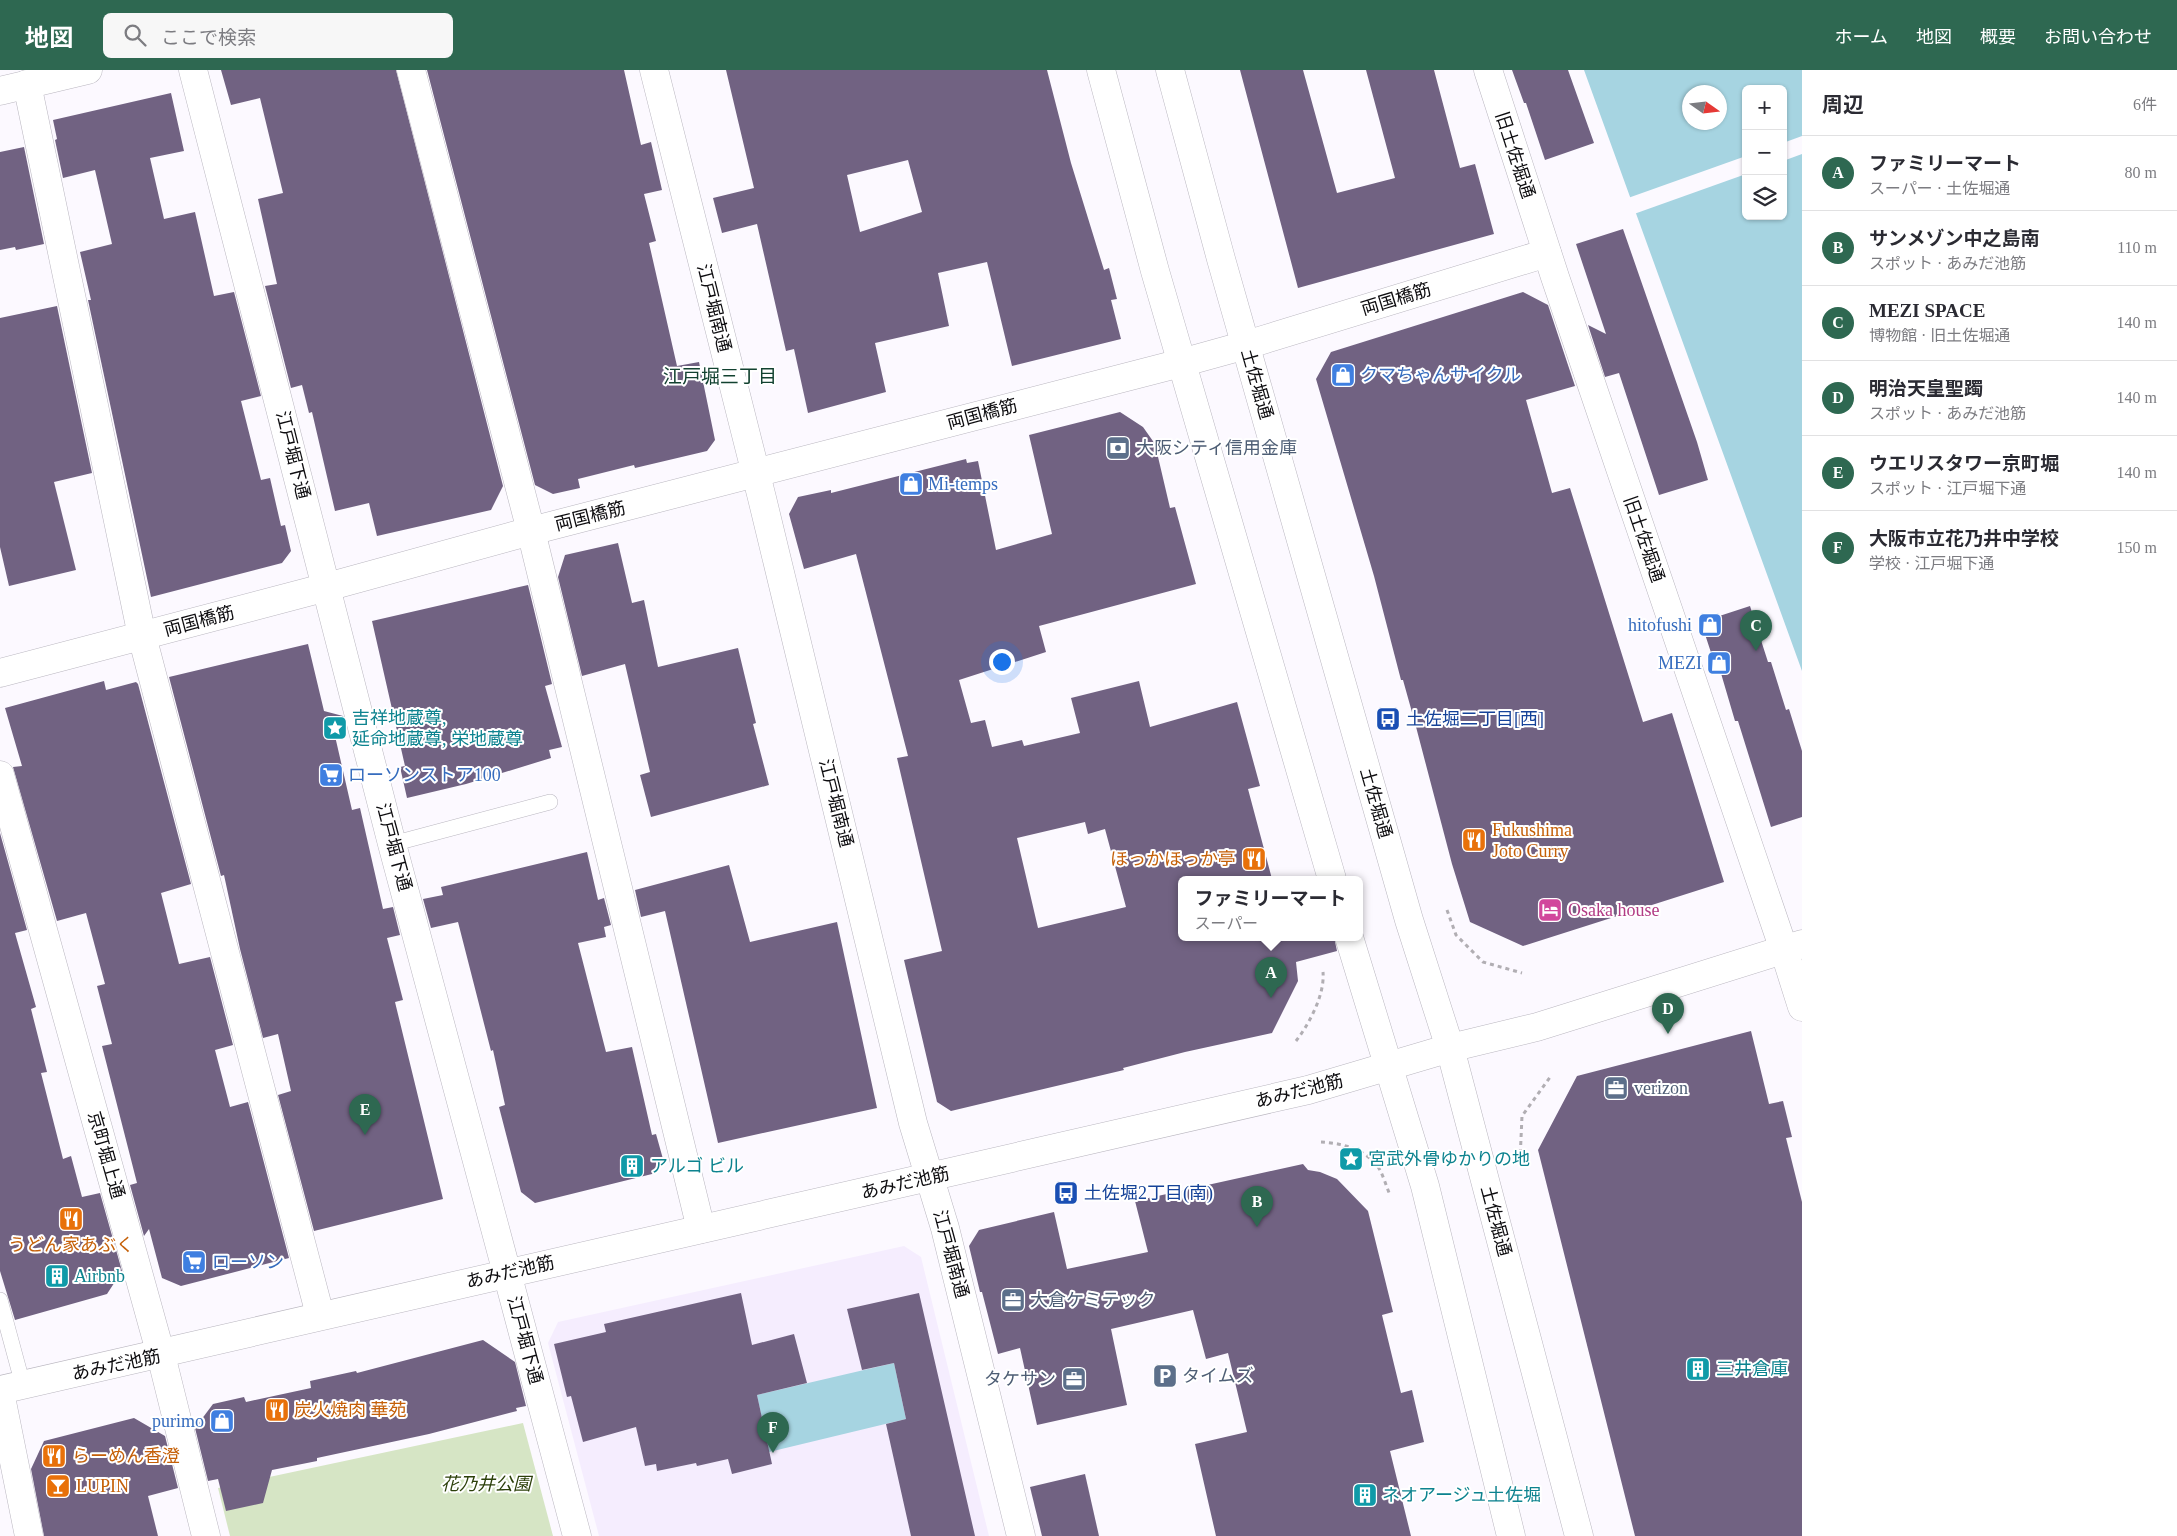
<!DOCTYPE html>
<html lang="ja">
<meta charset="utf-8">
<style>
:root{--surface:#fff;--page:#f7f7f7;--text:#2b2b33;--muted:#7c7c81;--line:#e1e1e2;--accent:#2e6851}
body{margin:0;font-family:"Times New Roman","Noto Sans JP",serif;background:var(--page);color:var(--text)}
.controls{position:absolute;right:15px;top:15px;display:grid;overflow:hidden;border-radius:8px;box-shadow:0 1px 4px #0004}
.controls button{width:45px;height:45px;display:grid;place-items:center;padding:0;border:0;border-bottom:1px solid var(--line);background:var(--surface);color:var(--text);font:25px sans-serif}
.compass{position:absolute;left:1682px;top:15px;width:45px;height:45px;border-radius:50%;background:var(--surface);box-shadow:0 1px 4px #0004;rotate:104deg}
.you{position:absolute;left:1001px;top:591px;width:18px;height:18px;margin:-12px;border:4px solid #fff;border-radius:50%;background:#1a73e8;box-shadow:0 0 0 8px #1a73e833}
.badge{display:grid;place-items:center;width:32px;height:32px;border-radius:50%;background:var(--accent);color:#fff;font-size:16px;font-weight:700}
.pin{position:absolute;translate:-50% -41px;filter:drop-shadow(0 1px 2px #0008)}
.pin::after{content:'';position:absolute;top:26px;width:18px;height:15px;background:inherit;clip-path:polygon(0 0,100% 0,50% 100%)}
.popup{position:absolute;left:1178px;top:806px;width:185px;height:65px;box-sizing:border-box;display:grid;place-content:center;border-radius:8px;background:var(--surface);filter:drop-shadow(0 1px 4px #0005);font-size:16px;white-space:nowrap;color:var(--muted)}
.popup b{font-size:19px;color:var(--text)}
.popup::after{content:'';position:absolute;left:50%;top:100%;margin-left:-10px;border:10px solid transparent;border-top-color:var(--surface)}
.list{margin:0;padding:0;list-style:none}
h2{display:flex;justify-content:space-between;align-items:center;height:65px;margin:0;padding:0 20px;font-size:21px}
h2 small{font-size:16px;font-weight:400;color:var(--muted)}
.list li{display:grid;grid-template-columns:32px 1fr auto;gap:15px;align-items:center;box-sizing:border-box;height:75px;padding:0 20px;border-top:1px solid var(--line)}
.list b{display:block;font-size:19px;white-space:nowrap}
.list p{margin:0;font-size:16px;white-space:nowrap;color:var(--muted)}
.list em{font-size:16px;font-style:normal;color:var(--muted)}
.icon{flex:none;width:28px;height:28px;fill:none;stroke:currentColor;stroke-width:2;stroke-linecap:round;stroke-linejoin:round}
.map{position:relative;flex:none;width:1802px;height:1466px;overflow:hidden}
header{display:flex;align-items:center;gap:30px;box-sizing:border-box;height:70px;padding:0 25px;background:var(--accent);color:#fff}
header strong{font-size:24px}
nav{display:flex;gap:28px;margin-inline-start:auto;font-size:18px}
.search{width:350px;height:45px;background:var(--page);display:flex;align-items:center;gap:12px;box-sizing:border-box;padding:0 18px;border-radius:8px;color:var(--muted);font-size:19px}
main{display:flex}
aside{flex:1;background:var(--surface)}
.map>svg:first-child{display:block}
</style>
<header>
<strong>地図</strong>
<div class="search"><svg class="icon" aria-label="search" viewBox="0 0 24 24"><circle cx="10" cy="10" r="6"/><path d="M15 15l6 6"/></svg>ここで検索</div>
<nav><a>ホーム</a><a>地図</a><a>概要</a><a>お問い合わせ</a></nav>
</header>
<main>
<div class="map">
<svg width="1802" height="1466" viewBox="0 0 1802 1466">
<rect width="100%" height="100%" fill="#fcf9ff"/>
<polygon fill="#f5edfe" points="904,1176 921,1187 989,1466 599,1466 548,1273 558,1252"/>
<polygon fill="#d6e5c5" points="523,1353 553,1466 230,1466 218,1418"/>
<g fill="#a6d4e1" fill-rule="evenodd">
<path d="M1584,0H1802V601ZM1746,19H1783V146H1746ZM1690,22H1720V52H1690Z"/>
<polygon points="894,1293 906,1349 769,1382 757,1325"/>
</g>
<g fill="#fcf9ff">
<polygon points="1802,66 1802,84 1783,91 1783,73"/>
<polygon points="1746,86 1746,104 1634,144 1628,128"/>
</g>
<g fill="#716282" fill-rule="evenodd">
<polygon points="221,0 396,0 503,416 491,440 377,466 369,433 335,441 312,342 309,343 302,315 291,318 265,216 277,214 258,129 283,123 260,28 231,35"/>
<polygon points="427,0 624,0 641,75 651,72 662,120 644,124 656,171 649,173 677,296 699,292 715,370 707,381 635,398 634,395 578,409 580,418 553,424 535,415"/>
<path d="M726,0H1047L1071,93L1104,200L1109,198L1117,229L1111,230L1121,269L1012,296L987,192L938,203L949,256L875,273L886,322L808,343L794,279L786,281L757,154L722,163L713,128L754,118ZM908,90L922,142L860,162L847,105Z"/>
<polygon points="1240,0 1303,0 1337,123 1395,108 1366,0 1434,0 1460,98 1475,94 1494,164 1298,218"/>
<polygon points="1512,0 1568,0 1594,73 1545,90 1526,33 1524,33"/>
<polygon points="171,23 184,81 150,88 164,149 195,142 214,226 234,222 261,326 241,331 261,410 270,408 281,456 285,455 291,481 282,493 151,527 88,230 91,230 80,182 112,174 95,100 63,108 55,70 57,69 53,50"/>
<polygon points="24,77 44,174 16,180 15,177 0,180 0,82"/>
<polygon points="1623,159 1697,372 1708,410 1659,425 1619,303 1605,307 1588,255 1606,264 1576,174"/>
<polygon points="1523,222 1548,235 1575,316 1526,330 1552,423 1570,418 1643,652 1672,643 1724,812 1523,876 1470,852 1452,794 1415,653 1403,610 1401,610 1374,506 1316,309 1331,282"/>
<polygon points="57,236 92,403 54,412 76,500 9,516 0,477 0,248"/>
<path d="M1120,342L1143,357L1155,374L1170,438L1175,437L1196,514L1039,556L1046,582L959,610L971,653L985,650L992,677L1022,670L1024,676L1080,663L1071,628L1139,611L1150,657L1237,632L1260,716L1248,719L1272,809H1182V867H1334L1337,881L1296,892L1298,911L1272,963L1185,982L1123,998L1124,1000L951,1041L937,1032L904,890L942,881L897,688L908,686L856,484L804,499L789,444L798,427L831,420V423L966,389L967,393L978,391L996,480L1052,464L1029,365ZM1085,752L1088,764L1105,759L1126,837L1038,858L1017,768Z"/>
<polygon points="618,473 632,533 644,530 658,597 738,578 756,653 753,654 769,715 651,747 640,705 650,702 625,594 582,606 558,507 565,485"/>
<polygon points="528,515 552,614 545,616 562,677 549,680 551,688 466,714 407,728 400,697 405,696 372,551"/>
<polygon points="1750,536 1768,592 1771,592 1786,640 1789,639 1802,681 1802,747 1771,757 1738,651 1735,651 1720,600 1717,601 1701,552"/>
<polygon points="308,574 324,641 343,646 347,664 335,666 352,740 360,738 383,839 393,837 400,865 387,868 403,930 395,932 443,1129 314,1161 278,1025 291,1021 278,964 263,968 240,879 224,805 221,806 169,607"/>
<polygon points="104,611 106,620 136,612 138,614 191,814 161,823 179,894 210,887 233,975 215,980 230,1037 248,1032 289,1188 181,1216 162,1208 149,1159 144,1166 130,1115 137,1113 102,976 112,974 97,916 105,914 86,843 57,851 13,697 22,696 5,638"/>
<polygon points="0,763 27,860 15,863 36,937 31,939 47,1002 41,1003 63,1089 71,1086 82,1127 100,1123 122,1201 107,1224 15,1250 0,1201"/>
<polygon points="587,782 598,830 604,828 611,855 604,857 606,867 578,873 606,982 632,977 652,1065 656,1064 663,1089 652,1104 535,1133 521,1122 499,1037 505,1035 493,980 491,981 458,852 431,858 423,829 443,825 441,817"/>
<polygon points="729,795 750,872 837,852 877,1038 718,1073 665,841 641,847 635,820"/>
<polygon points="1751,961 1769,1034 1783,1031 1792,1067 1786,1068 1802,1132 1802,1466 1635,1466 1538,1080 1577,1006"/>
<polygon points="1303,1094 1308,1100 1320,1102 1337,1109 1368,1141 1393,1242 1382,1245 1401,1323 1412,1320 1424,1372 1390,1381 1411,1466 1216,1466 1195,1374 1247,1362 1228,1283 1206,1289 1193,1240 1111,1259 1127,1335 1037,1355 1020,1278 998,1284 982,1222 980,1222 969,1176 979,1160 1054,1142 1067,1199 1148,1182 1135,1131"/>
<polygon points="741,1223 752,1275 794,1264 807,1313 757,1325 772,1394 732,1404 728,1389 697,1396 696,1393 657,1401 656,1394 645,1396 636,1357 583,1372 571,1326 567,1327 554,1274 606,1262 604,1254"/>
<polygon points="919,1223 975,1466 911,1466 886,1354 906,1349 894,1293 862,1300 847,1239"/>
<polygon points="483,1270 515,1292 526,1336 516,1338 517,1341 429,1364 317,1388 317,1391 272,1400 263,1433 226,1441 218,1409 208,1411 195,1358 213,1334 244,1327 246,1332 311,1318 310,1311 356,1301 357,1303"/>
<polygon points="134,1348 165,1366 178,1418 148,1426 158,1466 44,1466 31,1399 44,1371"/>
<polygon points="1085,1404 1099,1466 1042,1466 1030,1417"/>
</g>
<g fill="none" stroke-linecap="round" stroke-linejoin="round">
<defs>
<g id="lane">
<polyline points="392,774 550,732"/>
<polyline points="0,1230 23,1315"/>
</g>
<g id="street">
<polyline points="411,0 531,461 701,1159"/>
<polyline points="654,0 762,428 913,1053 945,1158 1021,1466"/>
<polyline points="1488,0 1555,207 1784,880"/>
<polyline points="27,14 142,566 320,1245"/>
<polyline points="0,21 88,0"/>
<polyline points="0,705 161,1285 206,1466"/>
<polyline points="507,1203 577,1466"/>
<polyline points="0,1322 29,1466"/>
</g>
<g id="secondary">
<polyline points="193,0 392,774 507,1203"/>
<polyline points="1101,0 1155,201 1332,809"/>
<polyline points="1170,0 1221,189 1409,850 1450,978 1579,1466"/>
<polyline points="0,603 327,517 531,461 1181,293 1246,275 1547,183"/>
<polyline points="1349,867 1425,1116 1511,1466"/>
<polyline points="1784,880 1802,937"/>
<polyline points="0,1320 1308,1020 1450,978 1537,957 1802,874"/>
</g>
</defs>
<use href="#lane" stroke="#bab7c0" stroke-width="16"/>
<use href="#street" stroke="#bab7c0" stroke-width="29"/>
<use href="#secondary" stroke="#bab7c0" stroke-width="29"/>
<g stroke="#b1aeb3" stroke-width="3" stroke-dasharray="4 4" stroke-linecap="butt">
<polyline points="1447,840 1456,865 1483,892 1522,903"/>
<path d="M1296,971C1309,954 1325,925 1323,902"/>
<path d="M1321,1072C1340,1073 1361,1078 1375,1093C1382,1100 1386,1116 1390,1125"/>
<polyline points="1520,1091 1522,1046 1551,1006"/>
</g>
<use href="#lane" stroke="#fff" stroke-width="15"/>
<use href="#street" stroke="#fff" stroke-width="28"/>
<use href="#secondary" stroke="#fff" stroke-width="28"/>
</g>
<defs>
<symbol id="shop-square" viewBox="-11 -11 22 22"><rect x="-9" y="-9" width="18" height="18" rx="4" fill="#3f7fe0" stroke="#fff"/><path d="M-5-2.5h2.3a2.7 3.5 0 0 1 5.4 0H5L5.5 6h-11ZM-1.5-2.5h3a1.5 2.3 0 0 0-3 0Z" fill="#fff"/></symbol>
<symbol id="bank-square" viewBox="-11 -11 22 22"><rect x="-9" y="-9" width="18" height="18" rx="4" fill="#5c6f8a" stroke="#fff"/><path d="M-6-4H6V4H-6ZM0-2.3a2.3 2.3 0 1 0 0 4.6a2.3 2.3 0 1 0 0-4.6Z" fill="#fff"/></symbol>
<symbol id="bus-square" viewBox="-11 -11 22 22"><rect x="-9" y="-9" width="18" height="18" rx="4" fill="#1a4fb4" stroke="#fff"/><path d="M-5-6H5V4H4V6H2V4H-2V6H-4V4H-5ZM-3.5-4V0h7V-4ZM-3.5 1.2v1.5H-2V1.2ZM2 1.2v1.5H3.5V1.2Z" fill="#fff"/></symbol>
<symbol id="sight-square" viewBox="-11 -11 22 22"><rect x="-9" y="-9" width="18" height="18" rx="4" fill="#0f9aa8" stroke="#fff"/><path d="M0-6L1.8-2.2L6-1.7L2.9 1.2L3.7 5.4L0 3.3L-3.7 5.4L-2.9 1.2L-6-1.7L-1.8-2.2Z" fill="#fff"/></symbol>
<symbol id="supermarket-square" viewBox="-11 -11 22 22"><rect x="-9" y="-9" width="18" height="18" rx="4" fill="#3f7fe0" stroke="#fff"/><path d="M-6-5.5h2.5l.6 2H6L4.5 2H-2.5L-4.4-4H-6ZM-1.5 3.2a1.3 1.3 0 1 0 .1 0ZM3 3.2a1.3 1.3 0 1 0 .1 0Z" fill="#fff"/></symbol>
<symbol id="restaurant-square" viewBox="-11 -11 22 22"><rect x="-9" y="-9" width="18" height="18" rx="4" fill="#e8710a" stroke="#fff"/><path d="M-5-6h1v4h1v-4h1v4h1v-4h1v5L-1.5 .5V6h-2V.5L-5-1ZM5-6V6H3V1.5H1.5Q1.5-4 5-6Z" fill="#fff"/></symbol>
<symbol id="hotel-square" viewBox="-11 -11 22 22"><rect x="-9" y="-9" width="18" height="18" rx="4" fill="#d1479c" stroke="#fff"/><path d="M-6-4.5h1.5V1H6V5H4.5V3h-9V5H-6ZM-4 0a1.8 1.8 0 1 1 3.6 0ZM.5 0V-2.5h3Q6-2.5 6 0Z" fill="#fff"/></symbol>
<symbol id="office-square" viewBox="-11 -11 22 22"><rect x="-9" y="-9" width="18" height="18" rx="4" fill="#5c6f8a" stroke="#fff"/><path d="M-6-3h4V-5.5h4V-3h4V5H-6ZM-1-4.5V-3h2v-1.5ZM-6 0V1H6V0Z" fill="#fff"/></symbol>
<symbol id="building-square" viewBox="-11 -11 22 22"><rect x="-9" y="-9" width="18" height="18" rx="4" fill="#0f9aa8" stroke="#fff"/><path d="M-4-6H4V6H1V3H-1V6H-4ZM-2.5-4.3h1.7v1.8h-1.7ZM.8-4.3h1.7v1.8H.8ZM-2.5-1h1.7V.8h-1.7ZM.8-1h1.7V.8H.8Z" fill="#fff"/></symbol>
<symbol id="parking-square" viewBox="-11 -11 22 22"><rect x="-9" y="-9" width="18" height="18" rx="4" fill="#5c6f8a" stroke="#fff"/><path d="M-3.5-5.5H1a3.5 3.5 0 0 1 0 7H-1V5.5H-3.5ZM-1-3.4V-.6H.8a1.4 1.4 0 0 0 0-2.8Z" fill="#fff"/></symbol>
<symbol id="bar-square" viewBox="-11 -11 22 22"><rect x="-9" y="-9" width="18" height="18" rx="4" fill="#e8710a" stroke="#fff"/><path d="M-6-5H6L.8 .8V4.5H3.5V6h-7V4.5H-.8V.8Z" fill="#fff"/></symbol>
</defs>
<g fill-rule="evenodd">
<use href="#shop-square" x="1329" y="291" width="28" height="28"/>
<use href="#bank-square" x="1104" y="364" width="28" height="28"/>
<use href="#shop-square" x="897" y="400" width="28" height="28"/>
<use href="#shop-square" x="1696" y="541" width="28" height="28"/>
<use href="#shop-square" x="1705" y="579" width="28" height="28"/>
<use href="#bus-square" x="1374" y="635" width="28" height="28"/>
<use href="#sight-square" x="321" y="644" width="28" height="28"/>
<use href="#supermarket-square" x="317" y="691" width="28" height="28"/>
<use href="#restaurant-square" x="1460" y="756" width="28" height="28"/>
<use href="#restaurant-square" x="1240" y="775" width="28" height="28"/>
<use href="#hotel-square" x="1536" y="826" width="28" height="28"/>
<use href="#office-square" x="1602" y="1004" width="28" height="28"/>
<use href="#sight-square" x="1337" y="1075" width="28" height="28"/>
<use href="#building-square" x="618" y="1082" width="28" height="28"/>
<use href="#bus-square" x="1052" y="1109" width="28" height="28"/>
<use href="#restaurant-square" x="57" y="1135" width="28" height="28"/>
<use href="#supermarket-square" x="180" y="1178" width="28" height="28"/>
<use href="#building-square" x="43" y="1192" width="28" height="28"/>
<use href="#office-square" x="999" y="1216" width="28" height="28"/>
<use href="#building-square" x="1684" y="1285" width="28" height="28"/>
<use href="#parking-square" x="1151" y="1292" width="28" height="28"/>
<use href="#office-square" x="1060" y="1295" width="28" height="28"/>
<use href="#restaurant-square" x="263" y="1326" width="28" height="28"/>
<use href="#shop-square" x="208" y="1337" width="28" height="28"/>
<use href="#restaurant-square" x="40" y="1372" width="28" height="28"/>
<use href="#bar-square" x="44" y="1402" width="28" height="28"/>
<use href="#building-square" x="1351" y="1411" width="28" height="28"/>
</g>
<g text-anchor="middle" stroke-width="4" stroke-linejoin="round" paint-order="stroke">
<g font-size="18" fill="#0d0c0f" stroke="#fff">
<text transform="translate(1515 85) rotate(72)" y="6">旧土佐堀通</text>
<text transform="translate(1396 229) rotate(-17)" y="6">両国橋筋</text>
<text transform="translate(714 238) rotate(76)" y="6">江戸堀南通</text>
<text transform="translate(1257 314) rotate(74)" y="6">土佐堀通</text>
<text transform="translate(982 344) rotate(-15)" y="6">両国橋筋</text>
<text transform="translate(293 385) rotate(76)" y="6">江戸堀下通</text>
<text transform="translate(590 446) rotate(-14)" y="6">両国橋筋</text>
<text transform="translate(1644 469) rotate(71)" y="6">旧土佐堀通</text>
<text transform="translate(199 551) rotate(-15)" y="6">両国橋筋</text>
<text transform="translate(836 733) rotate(76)" y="6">江戸堀南通</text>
<text transform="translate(1376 733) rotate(74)" y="6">土佐堀通</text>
<text transform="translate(394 777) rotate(75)" y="6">江戸堀下通</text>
<text transform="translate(1299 1021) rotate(-14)" y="6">あみだ池筋</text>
<text transform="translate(106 1085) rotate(74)" y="6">京町堀上通</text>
<text transform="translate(905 1113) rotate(-13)" y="6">あみだ池筋</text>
<text transform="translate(1496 1151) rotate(75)" y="6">土佐堀通</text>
<text transform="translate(951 1184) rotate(75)" y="6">江戸堀南通</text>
<text transform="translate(510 1202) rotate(-13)" y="6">あみだ池筋</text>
<text transform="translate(525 1270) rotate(75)" y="6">江戸堀下通</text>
<text transform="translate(116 1295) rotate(-12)" y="6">あみだ池筋</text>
</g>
<g font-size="18" fill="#366cbe" stroke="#fff" text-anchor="start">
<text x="1360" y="311">クマちゃんサイクル</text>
<text x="928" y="420">Mi-temps</text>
<text x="1692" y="561" text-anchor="end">hitofushi</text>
<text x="1702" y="599" text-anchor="end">MEZI</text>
<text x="348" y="711">ローソンストア100</text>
<text x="212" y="1198">ローソン</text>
<text x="204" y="1357" text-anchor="end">purimo</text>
</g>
<g font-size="18" fill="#4e5e75" stroke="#fff" text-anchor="start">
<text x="1136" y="384">大阪シティ信用金庫</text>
<text x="1634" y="1024">verizon</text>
<text x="1030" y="1236">大倉ケミテック</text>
<text x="1182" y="1312">タイムズ</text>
<text x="1056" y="1315" text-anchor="end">タケサン</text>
</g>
<g font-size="18" fill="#0d838f" stroke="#fff" text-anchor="start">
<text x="352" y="654">吉祥地蔵尊,<tspan x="352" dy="21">延命地蔵尊, 栄地蔵尊</tspan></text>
<text x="1368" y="1095">宮武外骨ゆかりの地</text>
<text x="650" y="1102">アルゴ ビル</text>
<text x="74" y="1212">Airbnb</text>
<text x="1716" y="1305">三井倉庫</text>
<text x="1382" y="1431">ネオアージュ土佐堀</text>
</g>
<g font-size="18" fill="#164399" stroke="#fff" text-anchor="start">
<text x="1406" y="655">土佐堀二丁目[西]</text>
<text x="1084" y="1129">土佐堀2丁目(南)</text>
</g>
<g font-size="18" fill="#c56008" stroke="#fff" text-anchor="start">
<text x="1492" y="766">Fukushima<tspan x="1492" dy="21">Joto Curry</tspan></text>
<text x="1236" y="795" text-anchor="end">ほっかほっか亭</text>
<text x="71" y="1181" text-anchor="middle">うどん家あぶく</text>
<text x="294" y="1346">炭火焼肉 華苑</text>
<text x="72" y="1392">らーめん香澄</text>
<text x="76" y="1422">LUPIN</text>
</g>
<g font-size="18" fill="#b23c85" stroke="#fff" text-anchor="start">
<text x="1568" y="846">Osaka house</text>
</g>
<g font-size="18" font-style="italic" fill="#2c400a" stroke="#fff">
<text x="486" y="1420">花乃井公園</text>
</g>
<g font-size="19" fill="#124230" stroke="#fff">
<text x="720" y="313">江戸堀三丁目</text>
</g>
</g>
</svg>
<div class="controls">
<button>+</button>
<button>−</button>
<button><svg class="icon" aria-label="layers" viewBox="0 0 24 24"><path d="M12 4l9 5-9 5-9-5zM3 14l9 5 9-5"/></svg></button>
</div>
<svg class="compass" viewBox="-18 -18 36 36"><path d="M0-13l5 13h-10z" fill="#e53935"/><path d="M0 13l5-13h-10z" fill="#7c7c81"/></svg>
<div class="you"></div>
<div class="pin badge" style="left:1271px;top:928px">A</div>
<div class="popup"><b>ファミリーマート</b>スーパー</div>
<div class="pin badge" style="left:1257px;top:1157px">B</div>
<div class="pin badge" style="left:1756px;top:581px">C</div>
<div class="pin badge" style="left:1668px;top:964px">D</div>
<div class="pin badge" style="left:365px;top:1065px">E</div>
<div class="pin badge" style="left:773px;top:1383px">F</div>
</div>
<aside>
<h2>周辺<small>6件</small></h2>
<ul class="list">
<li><span class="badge">A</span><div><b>ファミリーマート</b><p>スーパー · 土佐堀通</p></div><em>80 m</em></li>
<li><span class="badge">B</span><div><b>サンメゾン中之島南</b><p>スポット · あみだ池筋</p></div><em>110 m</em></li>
<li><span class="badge">C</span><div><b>MEZI SPACE</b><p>博物館 · 旧土佐堀通</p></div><em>140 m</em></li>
<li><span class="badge">D</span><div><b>明治天皇聖躅</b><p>スポット · あみだ池筋</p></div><em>140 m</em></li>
<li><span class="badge">E</span><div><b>ウエリスタワー京町堀</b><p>スポット · 江戸堀下通</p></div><em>140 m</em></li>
<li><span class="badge">F</span><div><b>大阪市立花乃井中学校</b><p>学校 · 江戸堀下通</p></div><em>150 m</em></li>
</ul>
</aside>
</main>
